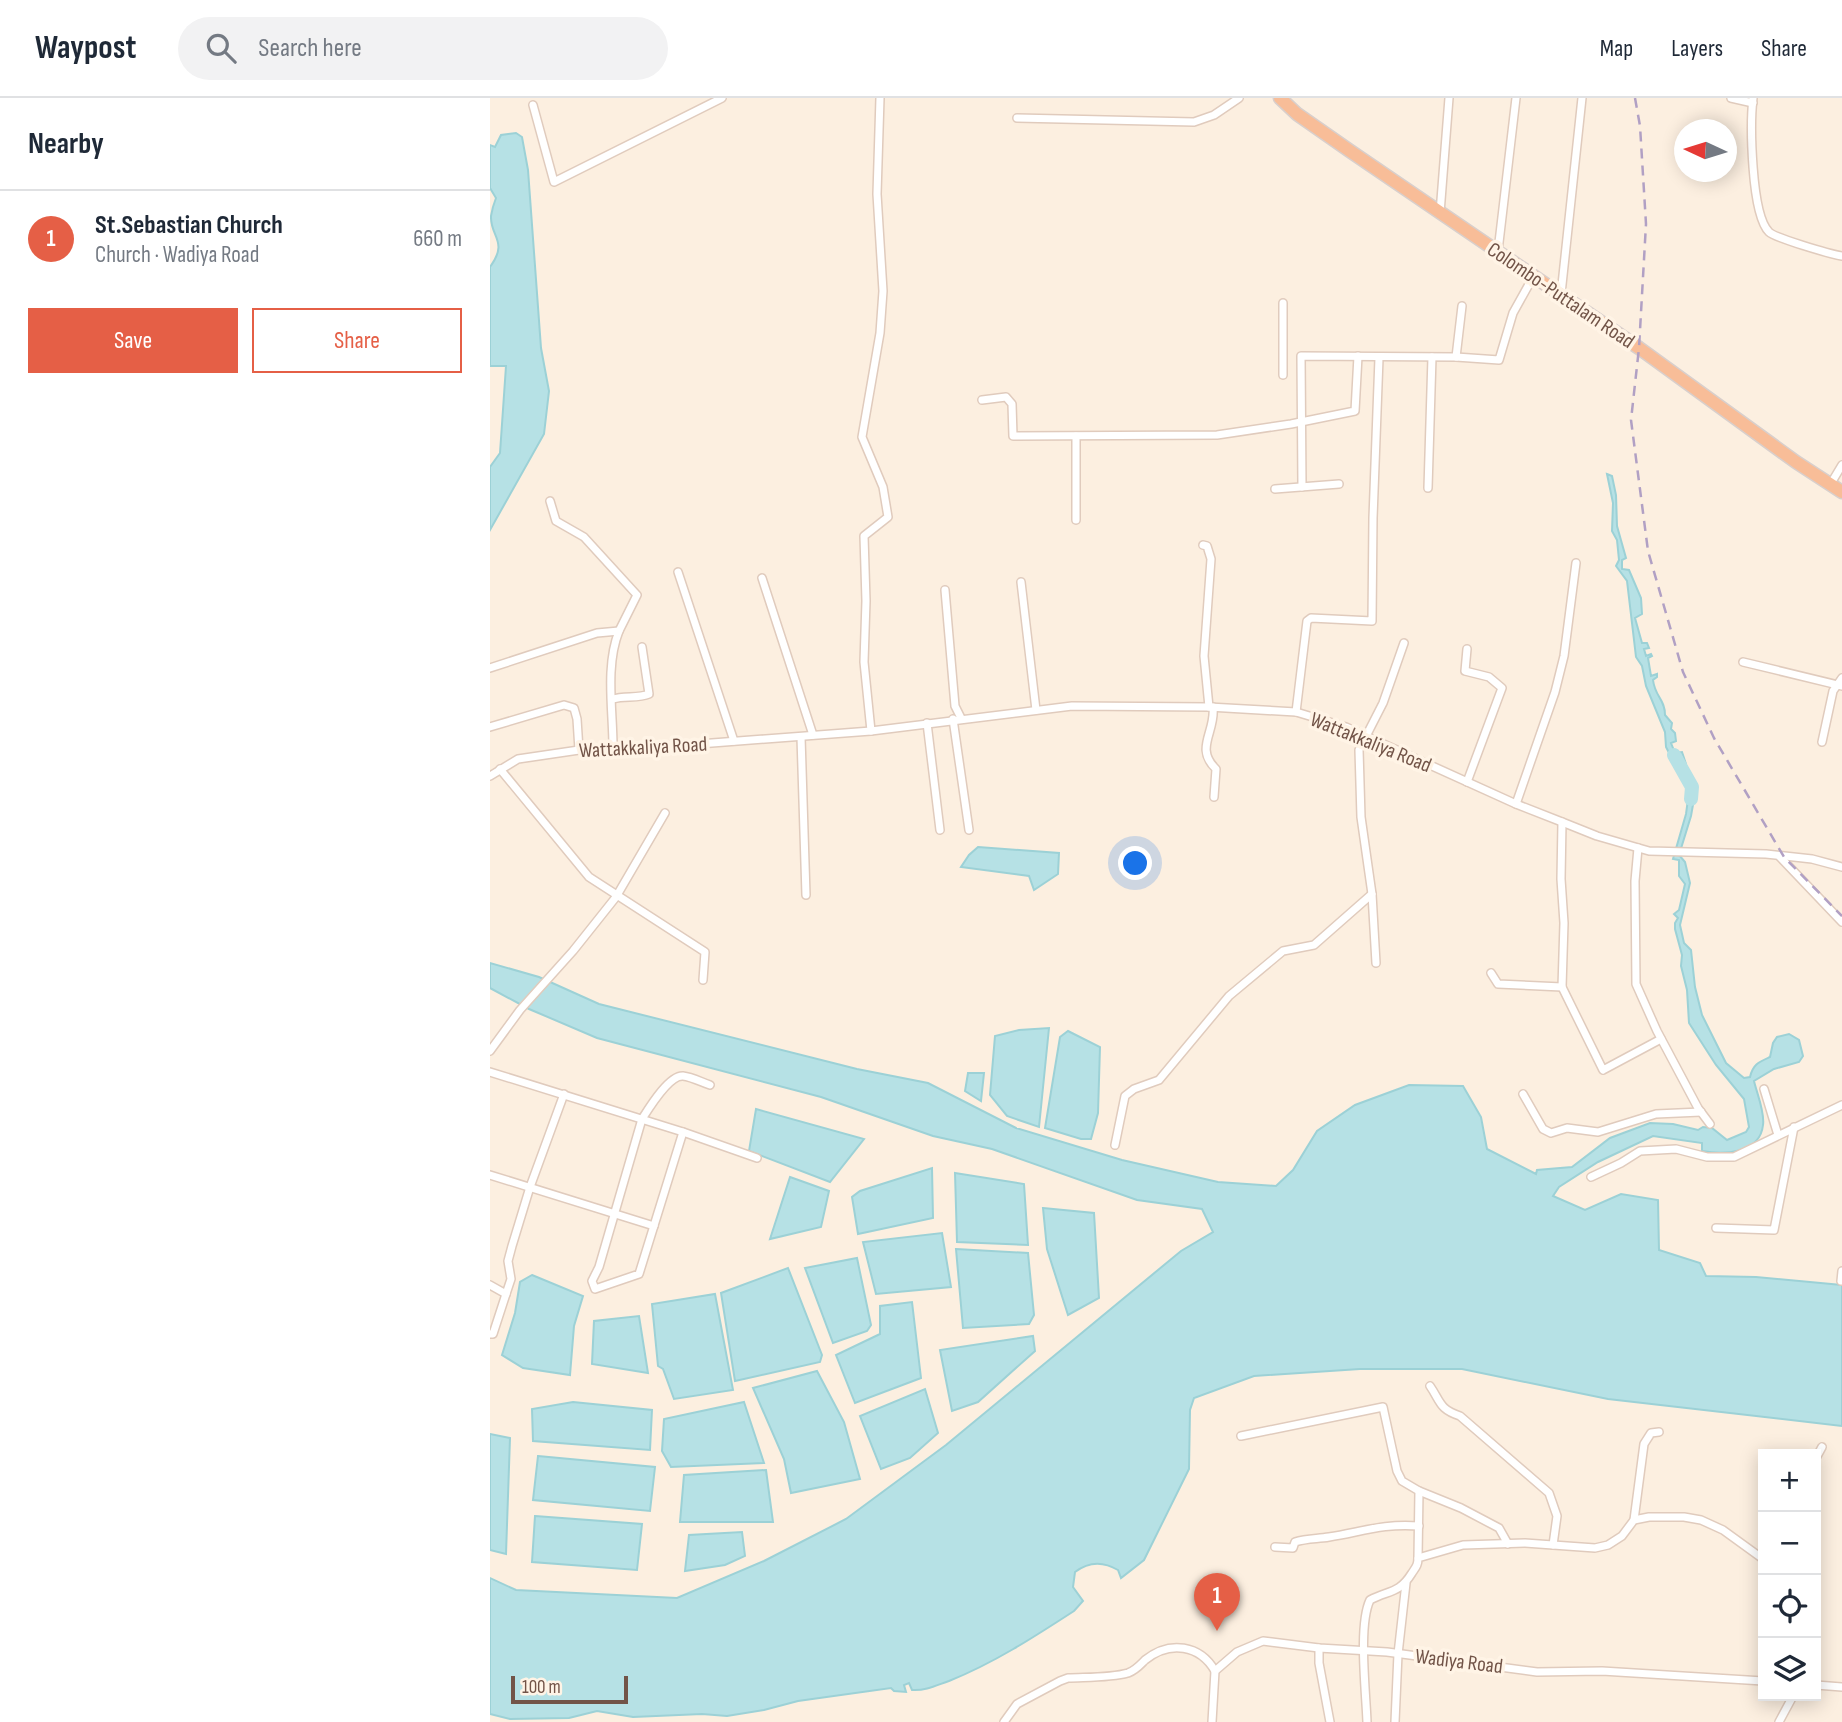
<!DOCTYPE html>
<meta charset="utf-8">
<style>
:root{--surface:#fff;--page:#f2f2f3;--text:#1f2937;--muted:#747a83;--line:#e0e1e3;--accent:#e55f46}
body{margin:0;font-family:"Sofia Sans Condensed",sans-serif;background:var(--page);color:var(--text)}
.controls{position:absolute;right:21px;bottom:21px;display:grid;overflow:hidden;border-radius:0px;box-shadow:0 4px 18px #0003}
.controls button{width:63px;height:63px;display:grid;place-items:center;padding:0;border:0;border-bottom:2px solid var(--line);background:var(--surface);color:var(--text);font:35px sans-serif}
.compass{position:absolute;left:1184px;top:21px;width:63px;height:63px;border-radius:50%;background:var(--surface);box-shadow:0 4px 18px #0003;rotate:274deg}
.scale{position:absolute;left:21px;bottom:18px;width:117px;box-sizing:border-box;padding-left:7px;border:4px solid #725448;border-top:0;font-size:19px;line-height:24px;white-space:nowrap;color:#725448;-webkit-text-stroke:5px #fff4e6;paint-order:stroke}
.you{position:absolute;left:646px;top:766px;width:24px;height:24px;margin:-18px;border:5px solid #fff;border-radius:50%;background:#1a73e8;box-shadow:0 0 0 10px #1a73e833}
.badge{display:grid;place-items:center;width:46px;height:46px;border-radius:50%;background:var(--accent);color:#fff;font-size:23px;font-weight:700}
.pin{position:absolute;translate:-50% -58px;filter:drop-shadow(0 2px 4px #0008)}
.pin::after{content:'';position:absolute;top:37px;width:24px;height:21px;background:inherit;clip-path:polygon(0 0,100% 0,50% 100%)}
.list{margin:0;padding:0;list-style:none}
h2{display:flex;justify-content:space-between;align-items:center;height:91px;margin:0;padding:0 28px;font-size:30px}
h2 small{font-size:23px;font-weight:400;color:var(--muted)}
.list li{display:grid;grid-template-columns:46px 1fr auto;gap:21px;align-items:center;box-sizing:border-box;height:98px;padding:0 28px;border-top:2px solid var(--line)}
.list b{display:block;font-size:26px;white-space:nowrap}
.list p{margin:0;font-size:23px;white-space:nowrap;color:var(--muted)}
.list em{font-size:23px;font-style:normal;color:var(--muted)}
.actions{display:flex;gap:14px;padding:21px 28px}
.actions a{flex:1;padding:16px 0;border:2px solid var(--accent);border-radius:0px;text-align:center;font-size:24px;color:var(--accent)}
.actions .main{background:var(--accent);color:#fff}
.icon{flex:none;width:38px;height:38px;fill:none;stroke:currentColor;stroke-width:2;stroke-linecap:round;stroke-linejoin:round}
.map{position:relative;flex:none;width:1352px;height:1624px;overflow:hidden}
header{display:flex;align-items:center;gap:42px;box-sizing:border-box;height:98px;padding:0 35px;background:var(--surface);border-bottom:2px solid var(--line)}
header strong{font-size:33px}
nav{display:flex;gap:38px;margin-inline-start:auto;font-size:24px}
.search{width:490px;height:63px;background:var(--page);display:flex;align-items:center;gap:18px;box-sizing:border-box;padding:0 24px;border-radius:38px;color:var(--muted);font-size:26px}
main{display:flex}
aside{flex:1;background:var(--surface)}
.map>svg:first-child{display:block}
</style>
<header>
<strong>Waypost</strong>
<div class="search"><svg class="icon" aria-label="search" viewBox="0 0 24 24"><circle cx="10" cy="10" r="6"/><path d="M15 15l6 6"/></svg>Search here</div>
<nav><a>Map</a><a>Layers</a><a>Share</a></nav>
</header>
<main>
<aside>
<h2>Nearby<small></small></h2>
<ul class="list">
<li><span class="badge">1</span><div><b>St.Sebastian Church</b><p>Church · Wadiya Road</p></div><em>660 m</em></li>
</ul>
<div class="actions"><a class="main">Save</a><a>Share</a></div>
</aside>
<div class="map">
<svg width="1352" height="1624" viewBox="0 0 1352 1624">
<rect width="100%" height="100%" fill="#fcefe0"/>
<g fill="#b6e1e5" stroke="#9cd1d6" stroke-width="2">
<path d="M26,35L32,39L38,72L51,250L59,293L54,336L0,432V369L10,355L16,268H0V169C19,143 0,139 1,118C2,112 4,105 6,100L0,90V47L5,49L11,37Z"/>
<path d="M1117,376L1122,378L1126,397L1127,428L1136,460L1132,462V471L1139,472L1151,500L1152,516L1145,520L1152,545H1157L1159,550L1154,551L1156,558L1161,556L1162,558L1158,560L1161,578L1167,576V579L1163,582C1165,599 1175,601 1175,617L1182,625L1181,631L1185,635L1186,643L1181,645L1185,655L1192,654L1196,666L1191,679L1206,690L1201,718L1189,757L1195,764L1200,785L1190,827L1194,845L1201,852L1205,889L1212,917L1236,965L1254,980L1260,979C1263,966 1269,964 1280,959L1283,945L1287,939L1299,936L1309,942L1313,958L1309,964L1284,971L1264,983C1267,996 1275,1014 1273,1027C1270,1056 1233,1057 1212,1053V1045L1163,1038L1108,1064L1069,1089L1063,1098L1095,1112L1131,1096L1168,1102L1169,1152L1210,1165L1216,1178L1266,1179L1352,1187V1328L1118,1301L972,1271H870L764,1278L704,1300L700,1312L699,1371L654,1462L631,1480L628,1472C613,1463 598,1464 585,1474L583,1489L593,1503L584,1513C544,1539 504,1565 459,1583C447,1587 436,1593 422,1592L419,1585L414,1587L416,1594L404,1593L401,1590L308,1603L274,1612L237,1618L212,1616L143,1619L107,1613L79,1620L20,1621L0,1616V1480L26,1492L187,1500L274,1463L356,1421L456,1347L691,1153L723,1134L712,1111L647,1102L502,1051L443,1038L331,999L107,940L39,911L0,890V865L49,879L109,906L367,971L438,985L526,1030L632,1062L728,1084L786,1088L803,1072L827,1033L865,1007L919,987L973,988L991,1019L997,1051L1046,1076L1047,1072L1082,1069L1120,1040L1160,1025L1183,1026L1208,1032L1213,1029L1222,1030L1237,1042L1256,1034L1259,1029L1254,1001L1226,967L1199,925L1197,892L1191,868L1192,857L1185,831V825L1188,820L1184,816L1189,812L1195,786L1189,778V762L1183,761L1196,716L1199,694L1176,649L1175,634L1156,588L1152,568L1146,559L1137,483L1126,468L1129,462L1127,442L1122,433L1123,405Z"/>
<polygon points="488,749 569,755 568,776 544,792 539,778 471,769 479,757"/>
<polygon points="559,930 549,1029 517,1018 500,997 505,938 529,932"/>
<polygon points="578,933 610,949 608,1015 601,1041 591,1041 555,1030 570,939"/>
<polygon points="478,975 494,975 491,1003 475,993"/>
<polygon points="266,1011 374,1041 340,1084 259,1053"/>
<polygon points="442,1070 443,1120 368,1136 362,1099 370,1093"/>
<polygon points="465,1075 534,1086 538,1147 467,1144"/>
<polygon points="300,1079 339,1093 331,1129 280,1141"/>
<polygon points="553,1110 604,1115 609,1200 578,1217 557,1151"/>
<polygon points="452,1135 461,1189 386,1196 373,1144"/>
<polygon points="466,1151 538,1155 544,1217 539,1226 473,1230"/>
<polygon points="367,1160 381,1227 377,1233 343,1245 315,1170"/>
<polygon points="298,1170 332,1257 330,1264 245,1283 231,1195"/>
<polygon points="42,1177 93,1198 84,1228 80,1277 33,1270 12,1257 25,1215 30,1184"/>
<polygon points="225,1196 243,1292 184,1301 173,1271 168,1268 162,1206"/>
<polygon points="422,1204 431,1280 365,1305 346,1257 390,1236 390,1208"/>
<polygon points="149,1218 158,1275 102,1266 104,1223"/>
<polygon points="543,1238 545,1253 488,1304 462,1313 450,1252"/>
<polygon points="327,1273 354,1324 370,1381 301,1395 294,1361 263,1290"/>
<polygon points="435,1291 448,1335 420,1360 391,1371 370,1318"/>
<polygon points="83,1304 162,1312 160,1352 43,1343 42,1311"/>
<polygon points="254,1304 274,1365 181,1369 172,1353 174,1321"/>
<polygon points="0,1336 20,1340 16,1456 0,1452"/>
<polygon points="48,1358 165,1369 160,1413 43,1402"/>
<polygon points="276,1372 283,1424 190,1424 194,1377"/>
<polygon points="45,1418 152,1426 147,1472 42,1464"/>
<polygon points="252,1434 255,1458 235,1467 195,1473 199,1437"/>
</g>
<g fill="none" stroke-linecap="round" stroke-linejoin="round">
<polyline stroke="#b6e1e5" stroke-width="14" points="1184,657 1202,689 1201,701"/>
<defs>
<g id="minor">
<polyline points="1241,0 1263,5"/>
<path d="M1263,0C1260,26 1261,116 1279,134C1285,140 1340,156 1352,158"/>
<polyline points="43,7 64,84 232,0"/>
<polyline points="527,20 704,24 724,17 749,0"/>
<polyline points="950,115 959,0"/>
<polyline points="1008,153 1026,0"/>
<polyline points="1071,196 1092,0"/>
<polyline points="793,205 793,277"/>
<polyline points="966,259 972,208"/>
<polyline points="492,302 516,299 522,306 523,338 727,337 801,326 865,313 868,258"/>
<polyline points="1340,387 1352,367"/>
<polyline points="812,389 811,258 966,259 1009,262 1023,215 1043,179"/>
<polyline points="938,390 942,259"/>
<polyline points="785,391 849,386"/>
<polyline points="60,403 66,423 94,439 147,497 129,533"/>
<polyline points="586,422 586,338"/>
<polyline points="713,447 717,448 721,461 714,558 719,609"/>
<polyline points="188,474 244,643"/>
<polyline points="272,480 323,637"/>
<polyline points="531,484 546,612"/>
<polyline points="455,492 465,608 471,620"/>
<polyline points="1253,564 1352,588"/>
<path d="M0,570L107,535L129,533C115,568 123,612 123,649"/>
<path d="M123,601C134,597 148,601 159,596L152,549"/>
<path d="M723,609C726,634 704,650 726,671L724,699"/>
<polyline points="806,614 817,523 821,520 882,523 883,420 889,260"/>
<polyline points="463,621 479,732"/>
<polyline points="437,625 450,732"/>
<polyline points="0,629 74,607 84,610 87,621 89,652"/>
<polyline points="381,633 374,564 376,503 374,438 398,419 393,389 372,339 390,235 393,193 387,96 390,0"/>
<polyline points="311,639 316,797"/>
<polyline points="1332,644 1343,593 1352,580"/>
<polyline points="10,671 99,779 215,854 213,882"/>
<polyline points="0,678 28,661 89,652 196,647 381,633 582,608 719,609 806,614 856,629 1026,706 1072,724 1107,738 1159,753 1276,756 1322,761 1352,769"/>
<polyline points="977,684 1012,590 999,579 975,573 977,551"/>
<polyline points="1026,706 1065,594 1074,558 1086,465"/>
<polyline points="1072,724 1071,781 1074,825 1072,889 1113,972 1171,941"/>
<polyline points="1148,750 1145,783 1146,886 1167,933 1208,1010 1220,1026"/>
<polyline points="1290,759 1352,824"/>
<polyline points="886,865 882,796 871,719 869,652 893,605 914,545"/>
<polyline points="1001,875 1008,886 1072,889"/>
<polyline points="0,953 30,912 83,853 126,799 175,715"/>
<polyline points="0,974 193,1034 267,1060"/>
<polyline points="1274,991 1288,1037"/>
<polyline points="1033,996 1053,1031 1061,1035 1077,1030 1108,1034 1166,1016 1211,1014"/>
<path d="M193,1034L149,1176L105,1191L102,1183L109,1169L152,1021C159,1010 179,977 193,978C202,979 211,984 220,987"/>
<polyline points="625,1047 635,998 644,991 669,982 739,898 793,853 824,847 882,796"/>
<polyline points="0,1077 164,1128"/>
<polyline points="1101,1079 1131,1065 1150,1053 1186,1051 1217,1059 1244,1059 1352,1007"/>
<polyline points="1226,1130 1284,1132 1304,1029"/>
<polyline points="1351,1183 1352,1173"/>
<polyline points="0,1187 16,1196 21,1181 18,1163 22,1148 40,1089 74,996"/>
<polyline points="0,1236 3,1236 16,1196"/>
<path d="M940,1288C951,1304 949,1311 970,1318L1059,1395L1067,1418L1063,1447"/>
<polyline points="751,1338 893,1309 907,1373 912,1383 929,1393 928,1460"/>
<polyline points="1326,1360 1332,1349"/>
<polyline points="929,1393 971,1410 1009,1430 1018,1446"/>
<polyline points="1144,1422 1154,1346 1161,1335 1169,1334"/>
<path d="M785,1449L803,1450L805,1444C817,1440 827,1441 839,1439C871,1434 894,1425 929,1428"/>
<polyline points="829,1550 829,1565 840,1624"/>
<polyline points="1326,1587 1352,1589"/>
<path d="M514,1624L527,1606L570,1583L578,1580C597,1579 620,1580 638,1575C646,1572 650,1567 655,1562C680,1542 710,1547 725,1573"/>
<polyline points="722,1624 725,1573 747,1554 773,1543 829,1550 897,1554 1047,1574 1112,1573 1273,1583"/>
<path d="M877,1624C876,1594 868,1527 880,1502C899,1492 909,1496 922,1475C926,1469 928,1467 928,1460L973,1447L1035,1445L1105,1450L1118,1447L1132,1438L1144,1422L1159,1419H1194L1211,1422L1233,1432L1273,1461"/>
<polyline points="905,1624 908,1556 916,1485"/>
<polyline points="1289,1624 1303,1598"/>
</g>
<polyline id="trunk" points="790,0 807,16 860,53 1149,250 1306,364 1352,394"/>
</defs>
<use href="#minor" stroke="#e0cbbd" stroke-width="10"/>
<use href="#trunk" stroke="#d8cfcc" stroke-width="15"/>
<use href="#minor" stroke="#fff" stroke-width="7"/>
<use href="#trunk" stroke="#f8bd98" stroke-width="12"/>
<polyline stroke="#b1a0c4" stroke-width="2.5" stroke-dasharray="10 7" stroke-linecap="butt" points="1145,0 1150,28 1156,126 1149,250 1141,322 1158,453 1193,574 1224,640 1294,759 1352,818"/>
</g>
<g text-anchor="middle" stroke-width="7" stroke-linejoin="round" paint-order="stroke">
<g font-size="21" fill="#725448" stroke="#fff4e6">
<text transform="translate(1071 197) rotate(34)" y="7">Colombo-Puttalam Road</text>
<text transform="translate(881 644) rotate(22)" y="7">Wattakkaliya Road</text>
<text transform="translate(153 649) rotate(-3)" y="7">Wattakkaliya Road</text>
<text transform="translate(969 1563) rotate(7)" y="7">Wadiya Road</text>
</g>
</g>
</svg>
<div class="controls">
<button>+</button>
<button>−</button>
<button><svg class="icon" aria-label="locate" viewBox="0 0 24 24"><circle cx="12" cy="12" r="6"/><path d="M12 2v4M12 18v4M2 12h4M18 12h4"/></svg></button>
<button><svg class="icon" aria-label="layers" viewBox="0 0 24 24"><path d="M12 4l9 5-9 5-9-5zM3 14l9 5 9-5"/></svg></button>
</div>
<svg class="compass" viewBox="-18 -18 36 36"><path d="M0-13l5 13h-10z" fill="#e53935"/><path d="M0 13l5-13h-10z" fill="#747a83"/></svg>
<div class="scale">100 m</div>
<div class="you"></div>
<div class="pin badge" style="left:727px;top:1533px">1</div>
</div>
</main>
